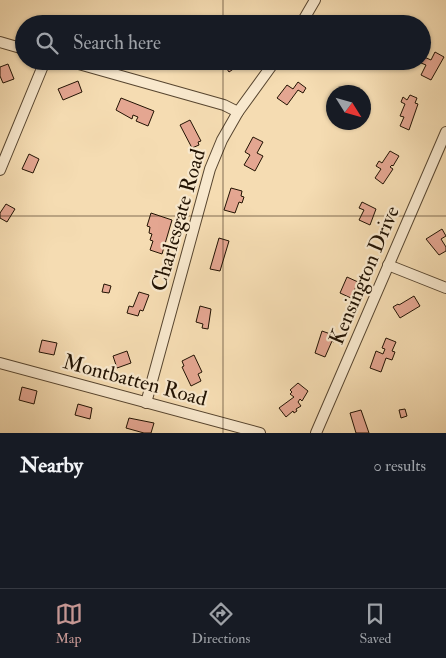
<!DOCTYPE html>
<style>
:root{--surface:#171b24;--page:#20242c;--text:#f1f3f6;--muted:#9ea1a6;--line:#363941;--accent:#c59692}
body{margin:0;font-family:"IM FELL Double Pica",serif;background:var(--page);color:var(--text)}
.compass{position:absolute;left:326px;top:85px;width:45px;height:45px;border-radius:50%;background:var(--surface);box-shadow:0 1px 4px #0004;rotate:127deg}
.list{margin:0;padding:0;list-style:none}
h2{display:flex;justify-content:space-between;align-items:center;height:65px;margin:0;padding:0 20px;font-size:21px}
h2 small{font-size:16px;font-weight:400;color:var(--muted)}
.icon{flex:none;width:28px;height:28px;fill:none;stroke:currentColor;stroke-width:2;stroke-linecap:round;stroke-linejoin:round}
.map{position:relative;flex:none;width:446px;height:433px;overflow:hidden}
.search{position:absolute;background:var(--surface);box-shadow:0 1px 4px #0004;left:15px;right:15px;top:15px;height:55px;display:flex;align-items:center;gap:12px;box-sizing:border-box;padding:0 18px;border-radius:28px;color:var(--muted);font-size:19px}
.sheet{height:155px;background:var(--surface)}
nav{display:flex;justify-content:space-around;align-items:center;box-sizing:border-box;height:70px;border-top:1px solid var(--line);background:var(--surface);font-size:14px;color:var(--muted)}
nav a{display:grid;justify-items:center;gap:2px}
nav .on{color:var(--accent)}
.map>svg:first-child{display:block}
</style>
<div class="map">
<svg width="446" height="433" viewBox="0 0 446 433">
<rect width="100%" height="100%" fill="#f5dcb2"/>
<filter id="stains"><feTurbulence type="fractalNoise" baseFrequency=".004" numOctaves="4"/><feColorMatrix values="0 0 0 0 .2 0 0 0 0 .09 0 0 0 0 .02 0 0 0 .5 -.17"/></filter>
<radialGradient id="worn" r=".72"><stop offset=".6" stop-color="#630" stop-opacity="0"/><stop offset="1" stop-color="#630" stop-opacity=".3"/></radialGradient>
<g fill="#e4a691" stroke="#221303">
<polygon points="36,17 57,22 56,24 34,24"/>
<polygon points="435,52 444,57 431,80 421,75 426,65 421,63 424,57 431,60"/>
<polygon points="225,61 245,61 229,72 223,63"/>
<polygon points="8,64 14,79 3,83 0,76 0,67"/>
<polygon points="78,81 82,92 63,100 58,89"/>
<polygon points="298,82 306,88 303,93 298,90 287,105 277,98 287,85 293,89"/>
<polygon points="410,95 417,98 415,103 418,104 409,130 400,126 404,117 400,116 405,104 401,102 403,97 407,100"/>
<polygon points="121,98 154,111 148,126 136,121 138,117 133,115 132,119 116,110"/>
<polygon points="190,120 201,141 198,142 199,145 192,148 180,125"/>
<polygon points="253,137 263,142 257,153 263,156 255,171 244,165 250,155 245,152"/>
<polygon points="390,151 399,156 393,166 392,165 390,167 393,169 383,184 375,178 381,169 376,166 379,161 382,163"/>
<polygon points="29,154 39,159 33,173 22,169"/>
<polygon points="231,188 242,191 241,196 244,197 242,203 239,202 235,213 224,210"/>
<polygon points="362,202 376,209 370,225 359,220 364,210 359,208"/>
<polygon points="6,204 15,209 7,222 0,218 0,213"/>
<polygon points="151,213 172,220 162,254 150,250 153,241 150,240 152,234 149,233 150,227 147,226"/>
<polygon points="442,229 446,236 441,239 446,247 446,251 439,255 426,239"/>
<polygon points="219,238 229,241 220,271 210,269"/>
<polygon points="347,277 358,282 351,298 340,293"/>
<polygon points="104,284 111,286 109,293 102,292"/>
<polygon points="139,292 149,295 143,311 140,310 138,316 127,313 129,306 133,307"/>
<polygon points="414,296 420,306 400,318 393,307 398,304 399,305"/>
<polygon points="200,306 211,309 208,329 202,328 203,324 196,322"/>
<polygon points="322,331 336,336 334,342 332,341 325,357 315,353"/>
<polygon points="386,338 396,342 392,351 395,352 392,360 386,358 381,372 370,368 376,351 383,354 385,349 382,348"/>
<polygon points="42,340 57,343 54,355 39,352"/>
<polygon points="127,351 131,363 117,368 113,356"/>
<polygon points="194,355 202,372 198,374 201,381 191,386 182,367 184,366 182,361"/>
<polygon points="298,383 308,391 302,401 300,399 298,402 301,406 296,409 297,411 294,413 293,411 286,417 279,408 294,397 290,394 292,392 290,390"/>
<polygon points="22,387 37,391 34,404 19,400"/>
<polygon points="78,404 92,408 90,419 75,415"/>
<polygon points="405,409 407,416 401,418 399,410"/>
<polygon points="361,410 369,433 356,433 350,413"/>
<polygon points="129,418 154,423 151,433 144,433 126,428"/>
</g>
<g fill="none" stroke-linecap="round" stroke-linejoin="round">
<defs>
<g id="street">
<polyline points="301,24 315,0"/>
<polyline points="0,42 24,49"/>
<polyline points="68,61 224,105 238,112"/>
<polyline points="0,170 45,61"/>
<polyline points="388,265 446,288"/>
<polyline points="0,363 260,433"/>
<polyline points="146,403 210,169 222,140 238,112 275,61"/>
<polyline points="316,433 446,132"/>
</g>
</defs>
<use href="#street" stroke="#57452f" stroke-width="12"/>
<use href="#street" stroke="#f8e8cd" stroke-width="10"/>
</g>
<path fill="none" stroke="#221303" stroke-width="1" stroke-opacity="0.55" d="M223,0V24M223,61V433M0,216H446"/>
<g text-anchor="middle" stroke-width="4.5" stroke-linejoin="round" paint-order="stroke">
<g font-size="21" fill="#221303" stroke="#f8e8cd">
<text transform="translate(178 220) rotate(-74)" y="7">Charlesgate Road</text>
<text transform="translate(364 275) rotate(-67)" y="7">Kensington Drive</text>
<text transform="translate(135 380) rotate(15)" y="7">Montbatten Road</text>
</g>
</g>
<rect width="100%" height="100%" filter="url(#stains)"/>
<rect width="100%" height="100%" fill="url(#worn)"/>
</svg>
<svg class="compass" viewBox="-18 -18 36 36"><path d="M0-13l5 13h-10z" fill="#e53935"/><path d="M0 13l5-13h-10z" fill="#9ea1a6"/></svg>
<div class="search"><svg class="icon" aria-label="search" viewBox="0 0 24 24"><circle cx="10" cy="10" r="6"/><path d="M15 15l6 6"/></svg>Search here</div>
</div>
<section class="sheet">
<h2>Nearby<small>0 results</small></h2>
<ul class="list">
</ul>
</section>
<nav>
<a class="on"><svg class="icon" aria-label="map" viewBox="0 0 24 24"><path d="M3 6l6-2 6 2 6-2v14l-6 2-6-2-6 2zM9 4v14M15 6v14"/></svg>Map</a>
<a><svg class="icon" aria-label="directions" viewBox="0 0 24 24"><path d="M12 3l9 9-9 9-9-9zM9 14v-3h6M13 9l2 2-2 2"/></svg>Directions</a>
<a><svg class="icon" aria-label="saved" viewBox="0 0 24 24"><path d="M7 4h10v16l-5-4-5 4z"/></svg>Saved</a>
</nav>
